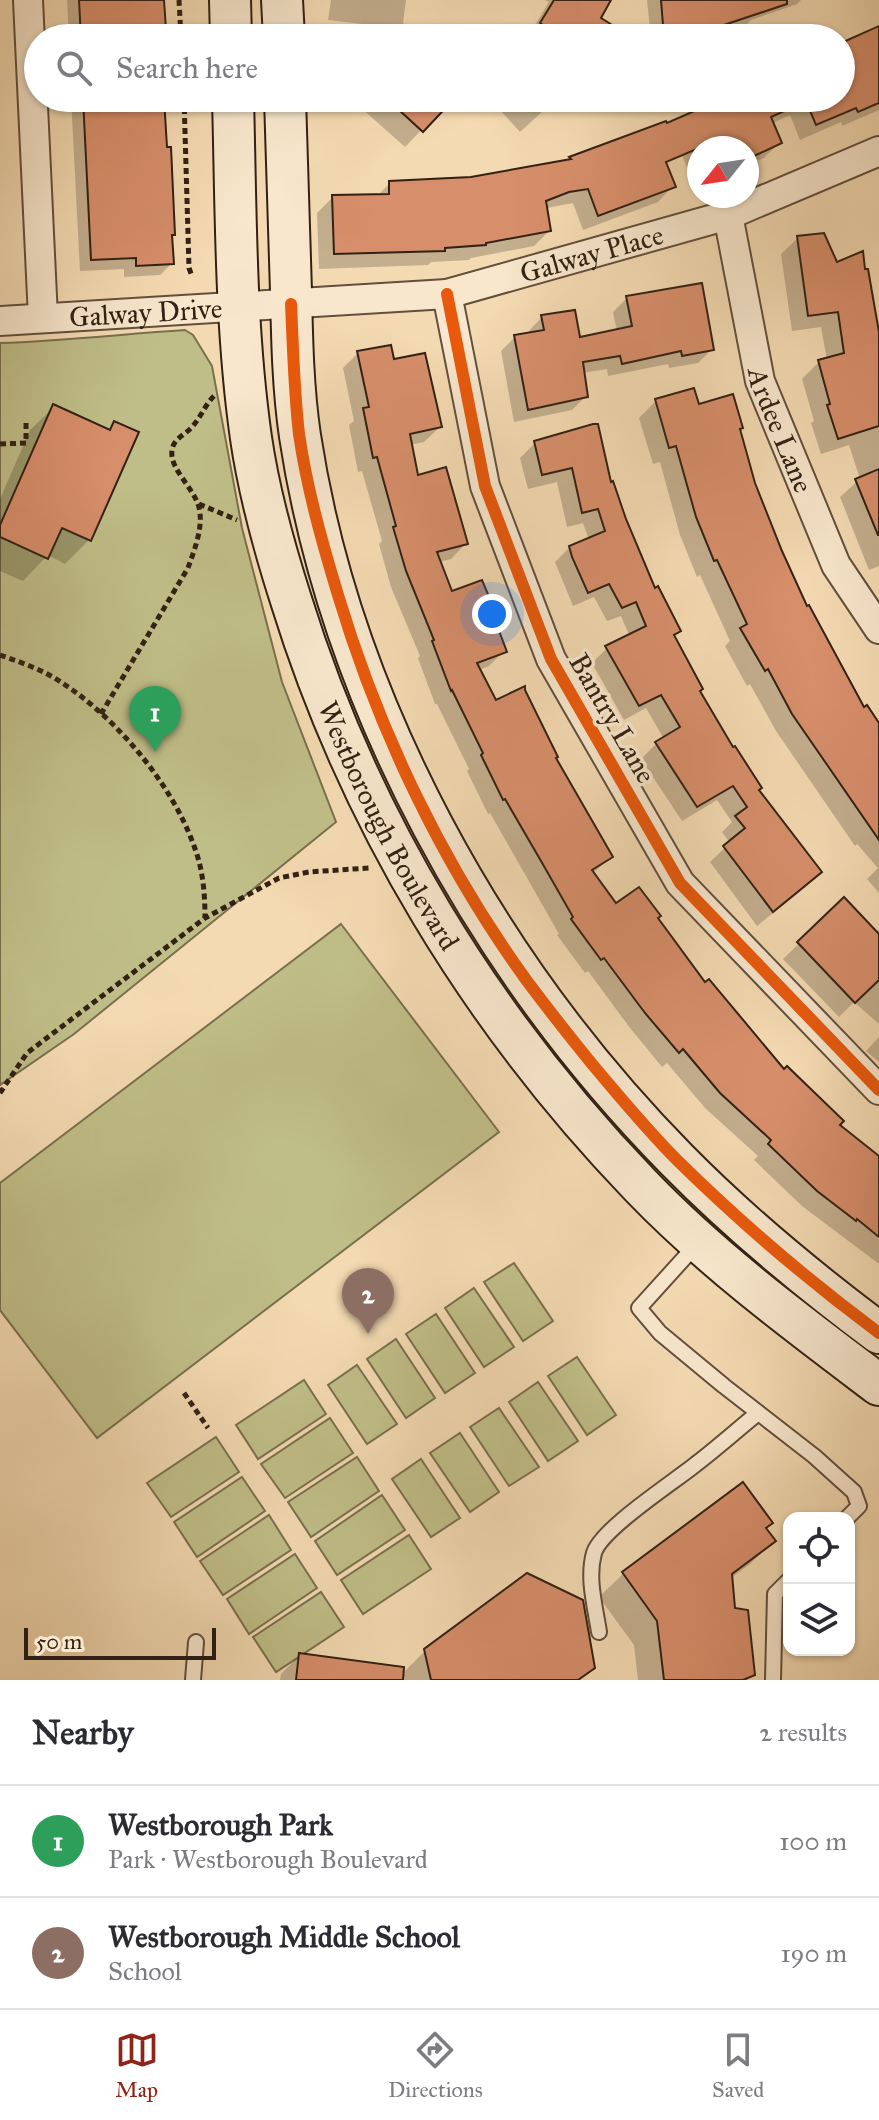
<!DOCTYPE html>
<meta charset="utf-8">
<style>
:root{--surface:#fff;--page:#f2f2f3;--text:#2b2b33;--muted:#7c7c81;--line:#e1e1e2;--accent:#8f2418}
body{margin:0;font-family:"IM FELL Great Primer",serif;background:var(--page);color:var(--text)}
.controls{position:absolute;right:24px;bottom:24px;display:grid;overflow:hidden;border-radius:16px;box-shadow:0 2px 6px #0004}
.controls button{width:72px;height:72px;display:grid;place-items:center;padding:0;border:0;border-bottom:2px solid var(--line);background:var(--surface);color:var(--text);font:40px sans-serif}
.compass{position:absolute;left:687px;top:136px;width:72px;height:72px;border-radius:50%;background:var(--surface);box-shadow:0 2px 6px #0004;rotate:240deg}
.scale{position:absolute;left:24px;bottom:20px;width:192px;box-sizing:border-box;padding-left:8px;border:4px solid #322114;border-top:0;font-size:22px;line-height:28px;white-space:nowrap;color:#322114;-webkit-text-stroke:6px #f8e7cd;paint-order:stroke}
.you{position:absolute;left:492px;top:614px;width:28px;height:28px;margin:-20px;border:6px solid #fff;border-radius:50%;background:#1a73e8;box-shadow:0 0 0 12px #1a73e833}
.badge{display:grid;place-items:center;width:52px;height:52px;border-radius:50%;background:var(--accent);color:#fff;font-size:26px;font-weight:700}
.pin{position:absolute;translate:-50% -66px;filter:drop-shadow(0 2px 4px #0008)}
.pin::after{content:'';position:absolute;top:42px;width:28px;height:24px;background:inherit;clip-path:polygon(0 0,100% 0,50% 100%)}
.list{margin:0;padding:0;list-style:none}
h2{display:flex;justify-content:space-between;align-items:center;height:104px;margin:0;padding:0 32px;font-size:34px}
h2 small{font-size:26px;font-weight:400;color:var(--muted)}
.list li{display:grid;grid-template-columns:52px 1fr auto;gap:24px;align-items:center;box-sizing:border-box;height:112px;padding:0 32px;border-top:2px solid var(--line)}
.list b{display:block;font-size:30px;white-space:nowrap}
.list p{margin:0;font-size:26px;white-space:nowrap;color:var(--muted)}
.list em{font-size:26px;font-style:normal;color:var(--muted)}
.icon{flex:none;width:44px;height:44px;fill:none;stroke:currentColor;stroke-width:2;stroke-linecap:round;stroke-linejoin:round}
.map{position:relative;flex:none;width:879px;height:1680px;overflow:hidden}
.search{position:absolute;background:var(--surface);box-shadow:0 2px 6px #0004;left:24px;right:24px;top:24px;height:88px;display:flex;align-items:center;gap:20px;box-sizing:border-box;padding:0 28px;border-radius:44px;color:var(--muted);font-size:30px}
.sheet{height:328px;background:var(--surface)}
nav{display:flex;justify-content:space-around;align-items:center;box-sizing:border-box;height:112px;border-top:2px solid var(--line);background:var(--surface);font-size:22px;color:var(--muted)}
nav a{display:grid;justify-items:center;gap:4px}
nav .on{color:var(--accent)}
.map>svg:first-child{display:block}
</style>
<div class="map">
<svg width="879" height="1680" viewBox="0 0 879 1680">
<rect width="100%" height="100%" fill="#f4dab2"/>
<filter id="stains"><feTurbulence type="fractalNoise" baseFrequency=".0025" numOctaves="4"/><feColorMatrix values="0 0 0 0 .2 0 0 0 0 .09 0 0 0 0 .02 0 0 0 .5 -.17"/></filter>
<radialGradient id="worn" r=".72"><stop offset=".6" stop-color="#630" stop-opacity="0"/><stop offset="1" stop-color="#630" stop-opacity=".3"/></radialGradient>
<g fill="#c0be88" stroke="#79704e" stroke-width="2">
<path d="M185,330L193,335L212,366L242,528L282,682L336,822L74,1034L0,1085V343C62,341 123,334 185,330Z"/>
<polygon points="341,924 499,1132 97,1438 0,1310 0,1183"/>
<polygon points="514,1263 553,1321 523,1341 484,1282"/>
<polygon points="474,1288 514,1347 484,1367 445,1308"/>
<polygon points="436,1314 475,1373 445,1393 406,1334"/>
<polygon points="396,1339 435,1398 406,1418 367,1359"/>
<polygon points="577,1357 616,1415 587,1435 548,1376"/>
<polygon points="357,1365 397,1424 367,1444 328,1385"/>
<polygon points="304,1380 326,1414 258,1459 236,1425"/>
<polygon points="538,1382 578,1441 548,1461 509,1402"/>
<polygon points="499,1408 539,1467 509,1486 470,1427"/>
<polygon points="330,1418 353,1453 285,1498 261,1464"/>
<polygon points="460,1433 499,1492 470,1512 430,1453"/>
<polygon points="216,1437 239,1472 171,1517 147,1483"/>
<polygon points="357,1457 379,1491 311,1537 288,1502"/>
<polygon points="421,1459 460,1518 431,1537 392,1479"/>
<polygon points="242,1477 265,1511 197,1557 174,1522"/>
<polygon points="382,1495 405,1530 337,1575 315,1541"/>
<polygon points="269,1515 291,1550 223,1595 200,1561"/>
<polygon points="409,1535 431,1569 363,1614 341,1580"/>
<polygon points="295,1554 317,1588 249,1634 227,1599"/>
<polygon points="321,1592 344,1627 276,1672 253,1637"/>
</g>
<g fill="#0003">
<polygon points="67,0 159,0 164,28 159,33 160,38 69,38"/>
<polygon points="331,0 406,0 403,23 417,38 368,38 379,26 328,20"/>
<polygon points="545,0 608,0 598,19 604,38 527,38 549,2"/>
<polygon points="647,0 801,0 797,4 751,20 746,25 707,38 651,38"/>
<polygon points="879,28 879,110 842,126 841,122 800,140 790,115 771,124 780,142 764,158 747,165 747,148 699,148 699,186 696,188 672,132 727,98 841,98 841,46"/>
<polygon points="71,98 162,98 173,234 170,237 172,263 160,275 124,277 124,269 80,271"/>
<polygon points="350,98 452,98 405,147"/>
<polygon points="489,98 557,98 520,132"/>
<polygon points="651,128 673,186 658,202 583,230 573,203 552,207 545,209 549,231 534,246 471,258 469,260 431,262 428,265 319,269 317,213 333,197 377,196 390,183 471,179 568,161 571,159"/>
<polygon points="798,238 836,265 879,340 879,566 869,570 840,497 860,479 849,445 821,454 811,423 814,421 802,379 819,362 827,360 821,327 792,331 781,254"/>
<polygon points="627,298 712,349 698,363 669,368 668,364 608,376 607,369 582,373 586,396 572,410 514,422 501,351 515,337 529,335 529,331 542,317 578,339 617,331 613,312"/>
<polygon points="358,353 392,362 440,427 424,442 410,445 416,477 466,543 451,559 439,562 451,594 490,613 504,651 489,666 479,670 495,703 555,757 611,857 592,874 616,906 655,918 705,985 784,1071 837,1125 879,1158 879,1264 802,1206 754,1160 758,1156 705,1108 667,1063 662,1067 630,1028 588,971 585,973 557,935 559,934 526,876 490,813 488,814 467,771 469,769 437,704 435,704 418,658 420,656 391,587 379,544 382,541 362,471 358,472 349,425 354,421 343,368"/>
<polygon points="656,401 697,406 738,430 753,483 806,609 863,710 879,726 879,893 867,879 878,868 857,844 855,846 776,731 750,684 747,686 725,646 730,641 700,575 697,577 680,535 660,462 653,464 639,418"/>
<polygon points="54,407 107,431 115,423 89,540 65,564 48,555 23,581 0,571 0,499 30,430"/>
<polygon points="535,443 609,484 654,591 678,631 673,637 698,691 756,790 820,872 805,887 757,926 710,862 730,843 722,832 732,822 717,800 682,821 641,759 656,744 664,739 646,708 624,720 592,663 607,648 630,637 621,616 607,621 594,597 573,606 555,562 570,547 589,540 583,523 567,527 557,482 528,489 520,458"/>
<polygon points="844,900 875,932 879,930 879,1024 854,1002 839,1017 783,959"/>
<polygon points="879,1037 879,1062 866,1051"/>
<polygon points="742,1485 764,1529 774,1541 750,1564 730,1579 734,1609 753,1674 747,1680 638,1680 634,1645 599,1597 623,1574"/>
<polygon points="425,1651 593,1667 580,1680 402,1680 401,1675"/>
<polygon points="299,1656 364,1680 280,1680 281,1674"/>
</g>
<g fill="#d78e6b" stroke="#322114" stroke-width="2">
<polygon points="79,0 164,0 166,29 161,29 162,38 81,38"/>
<polygon points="554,0 611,0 601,18 633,38 565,38 540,23"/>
<polygon points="661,0 787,0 787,4 697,34 698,38 664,38"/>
<polygon points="879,26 879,103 858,112 856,108 816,125 806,101 771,117 782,143 752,157 748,148 699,148 666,162 676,187 598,216 588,189 569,192 546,201 551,231 486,243 486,245 445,248 445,251 334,254 332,195 389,194 389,181 471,177 571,159 569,157 666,121 667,123 724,98 841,98 841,43"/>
<polygon points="83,98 164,98 167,147 171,147 175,235 172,235 174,264 136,266 136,258 91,260"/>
<polygon points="386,98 455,98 423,132"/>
<polygon points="824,233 837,262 863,251 865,269 868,269 879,332 879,426 838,439 827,405 830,404 818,360 844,353 838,312 808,316 797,236"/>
<polygon points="702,283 714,350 682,356 681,351 622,364 620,356 583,362 588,397 528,410 514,335 544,330 541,315 575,310 580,337 632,326 626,296"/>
<polygon points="391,345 394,359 425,353 442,427 410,434 418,475 446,467 468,544 437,552 452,591 482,580 495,611 492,612 507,652 477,663 496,700 525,686 525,690 558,757 556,758 613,857 592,870 616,903 639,887 661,916 658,918 705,982 709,979 784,1069 787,1066 844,1121 840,1125 879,1156 879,1237 857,1219 856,1221 817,1191 768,1144 771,1140 720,1093 683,1049 679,1053 645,1013 604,958 601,960 571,919 573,917 541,861 505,799 503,800 481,755 483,753 452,690 451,691 432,641 434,640 406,571 393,527 396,526 377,457 373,458 363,408 369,407 357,351"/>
<polygon points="694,388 699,404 733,394 743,428 740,429 755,483 782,551 807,606 809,605 864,707 867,705 879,723 879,840 792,714 768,669 765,671 740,628 747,624 717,560 714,561 696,517 676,446 669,448 655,399"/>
<polygon points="53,404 110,430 114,421 139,432 91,541 62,528 48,559 0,537 0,525"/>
<polygon points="593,424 598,424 611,482 613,481 626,519 655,588 658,586 681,631 674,635 703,689 700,691 733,747 735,746 762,788 759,790 822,872 773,912 723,846 745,828 735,816 747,807 733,786 697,807 655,742 680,727 661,695 639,706 605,646 646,626 636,602 622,608 609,584 588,593 572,557 569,546 605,531 598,509 582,513 572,468 542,475 534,441"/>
<polygon points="879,469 879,535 878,535 855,479"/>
<polygon points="844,897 879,934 879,980 855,1003 797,942"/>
<polygon points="743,1482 773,1523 766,1528 776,1541 732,1574 735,1608 748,1610 755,1675 743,1680 664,1680 657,1621 622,1572"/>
<polygon points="527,1573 583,1600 595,1668 578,1680 431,1680 424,1649"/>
<polygon points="299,1653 404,1667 403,1680 296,1680"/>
</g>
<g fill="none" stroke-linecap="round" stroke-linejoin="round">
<defs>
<g id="service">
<polyline points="696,1245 639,1308 660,1333 724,1386 814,1456 854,1492 859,1506 847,1518"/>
<path d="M599,1632C595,1606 587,1578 594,1553C601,1529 674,1482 696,1464C717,1448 737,1430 758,1413"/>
<polyline points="193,1680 196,1642"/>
<polyline points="773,1680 775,1594 789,1580"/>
</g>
<g id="minor">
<polyline points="28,0 43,318"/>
<path id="s1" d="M728,215L760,381L836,565L879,629"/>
<polyline points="447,294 485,486 551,659 680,883 879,1090"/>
<path id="s2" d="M0,321L447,294L728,215L879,151"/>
</g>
<g id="secondary">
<polyline points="230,0 231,38"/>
<polyline points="282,0 284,38"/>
<path id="s3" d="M233,98C236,211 235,326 251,438C259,493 274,547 291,600C359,820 481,1020 641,1186C713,1261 797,1323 879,1385"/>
<path d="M285,98C287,163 289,228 291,292C292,340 293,389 300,436C341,704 488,968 677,1160C739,1223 808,1280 879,1333"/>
</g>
</defs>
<use href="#service" stroke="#624f3c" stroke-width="18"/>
<use href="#minor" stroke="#624f3c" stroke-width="32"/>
<use href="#secondary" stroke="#322114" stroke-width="44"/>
<g stroke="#322114" stroke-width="5" stroke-dasharray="6 4" stroke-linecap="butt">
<polyline points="179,0 181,38"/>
<polyline points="184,98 189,268 192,276"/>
<polyline points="0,444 26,443 26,421"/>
<polyline points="199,504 237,520"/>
<path d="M0,655C17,661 35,667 51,676C110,710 171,781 194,846C203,869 205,894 205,918"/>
<path d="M101,714L188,568C194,551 202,531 200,513C198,490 169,471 172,450C174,438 185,435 192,427C201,417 205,405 214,396"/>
<polyline points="0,1093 27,1053 205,918 279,878 309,872 369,868"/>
<polyline points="184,1393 208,1428"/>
</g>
<use href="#service" stroke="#f8e7cd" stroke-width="14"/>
<use href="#minor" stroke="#f8e7cd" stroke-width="28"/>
<use href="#secondary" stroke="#f8e7cd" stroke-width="40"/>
<defs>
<g id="cycleway">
<polyline points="447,294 485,486 551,659 680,883 879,1090"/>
<path d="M291,304C293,347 294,391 299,434C307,489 322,542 338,595C379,732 443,865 527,981C548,1009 570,1037 592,1064C620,1097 647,1130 678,1161C741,1223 808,1280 879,1333"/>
</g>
</defs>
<use href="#cycleway" stroke="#f8e7cd" stroke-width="17"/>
<use href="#cycleway" stroke="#e8590c" stroke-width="12"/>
</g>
<g text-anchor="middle" stroke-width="7" stroke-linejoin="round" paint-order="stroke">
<g font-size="28" fill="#322114" stroke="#f8e7cd">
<text dy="10" stroke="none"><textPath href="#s2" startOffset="598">Galway Place</textPath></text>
<text dy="10" stroke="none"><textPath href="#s2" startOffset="146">Galway Drive</textPath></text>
<text dy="10" stroke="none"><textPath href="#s1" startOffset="222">Ardee Lane</textPath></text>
<text transform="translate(613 718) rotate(60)" y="10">Bantry Lane</text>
<text dy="10" stroke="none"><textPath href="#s3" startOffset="754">Westborough Boulevard</textPath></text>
</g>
</g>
<rect width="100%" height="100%" filter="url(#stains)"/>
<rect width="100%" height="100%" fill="url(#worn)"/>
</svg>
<div class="controls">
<button><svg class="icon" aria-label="locate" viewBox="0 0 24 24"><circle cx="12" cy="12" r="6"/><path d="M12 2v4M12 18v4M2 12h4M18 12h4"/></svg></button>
<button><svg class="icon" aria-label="layers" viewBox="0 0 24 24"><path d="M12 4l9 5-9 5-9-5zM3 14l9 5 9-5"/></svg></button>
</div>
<svg class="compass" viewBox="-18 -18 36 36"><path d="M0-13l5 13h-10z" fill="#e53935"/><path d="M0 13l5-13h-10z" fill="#7c7c81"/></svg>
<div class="scale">50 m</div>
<div class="you"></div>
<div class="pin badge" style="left:155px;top:752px;background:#2e9e5b">1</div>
<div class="pin badge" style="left:368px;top:1334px;background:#8d6e63">2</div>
<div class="search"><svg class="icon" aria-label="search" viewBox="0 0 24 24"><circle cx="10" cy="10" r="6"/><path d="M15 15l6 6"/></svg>Search here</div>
</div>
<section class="sheet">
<h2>Nearby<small>2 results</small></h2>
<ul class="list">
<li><span class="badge" style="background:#2e9e5b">1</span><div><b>Westborough Park</b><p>Park · Westborough Boulevard</p></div><em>100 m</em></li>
<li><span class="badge" style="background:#8d6e63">2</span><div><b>Westborough Middle School</b><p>School</p></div><em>190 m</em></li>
</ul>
</section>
<nav>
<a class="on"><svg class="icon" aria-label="map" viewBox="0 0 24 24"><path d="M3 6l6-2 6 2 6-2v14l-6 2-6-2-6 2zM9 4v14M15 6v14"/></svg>Map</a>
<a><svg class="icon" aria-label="directions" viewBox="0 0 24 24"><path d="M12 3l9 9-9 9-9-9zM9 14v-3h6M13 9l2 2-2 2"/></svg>Directions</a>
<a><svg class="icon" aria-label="saved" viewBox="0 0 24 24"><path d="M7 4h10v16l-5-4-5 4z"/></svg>Saved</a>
</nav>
